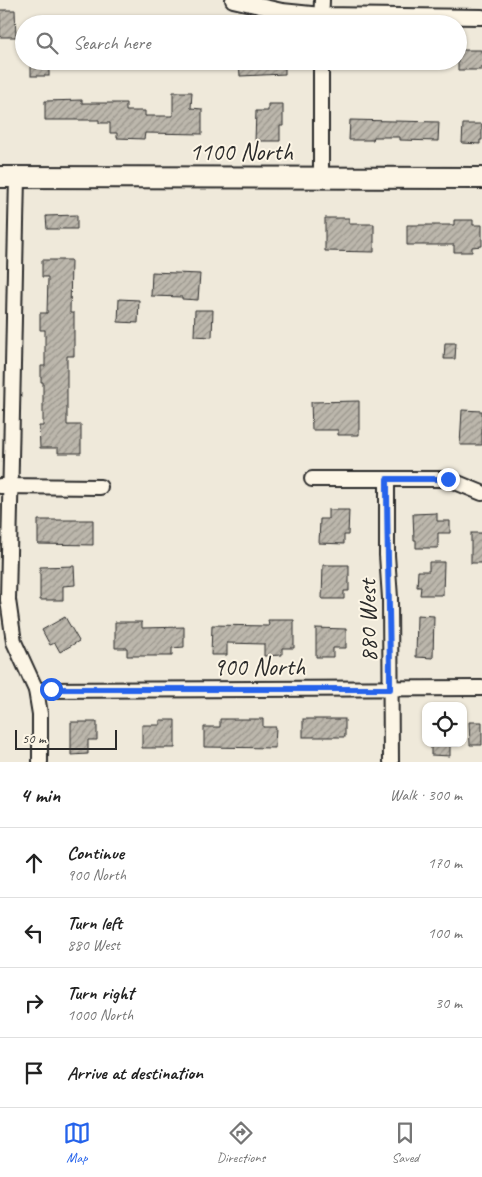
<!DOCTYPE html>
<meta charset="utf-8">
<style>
:root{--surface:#fff;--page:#f2f2f2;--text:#222;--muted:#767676;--line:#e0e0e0;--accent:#2563eb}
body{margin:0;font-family:Caveat,sans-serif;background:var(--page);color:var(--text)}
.controls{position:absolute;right:15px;bottom:15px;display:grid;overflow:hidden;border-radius:10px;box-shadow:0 1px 4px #0004}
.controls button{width:45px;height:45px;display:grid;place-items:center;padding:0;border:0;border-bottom:1px solid var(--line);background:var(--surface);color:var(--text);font:25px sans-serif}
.scale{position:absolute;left:15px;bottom:12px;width:102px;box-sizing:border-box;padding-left:5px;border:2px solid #2b2b2b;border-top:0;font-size:14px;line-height:18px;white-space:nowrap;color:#2b2b2b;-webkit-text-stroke:4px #fcf5e5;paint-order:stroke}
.stop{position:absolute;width:15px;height:15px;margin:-11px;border:4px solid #2563eb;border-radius:50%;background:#fff}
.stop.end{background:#2563eb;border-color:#fff;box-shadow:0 1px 5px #0008}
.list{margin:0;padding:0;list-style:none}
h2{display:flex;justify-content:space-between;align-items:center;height:65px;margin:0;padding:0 20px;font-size:21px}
h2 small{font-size:16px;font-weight:400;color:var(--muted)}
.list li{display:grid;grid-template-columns:32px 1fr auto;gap:15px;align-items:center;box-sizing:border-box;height:70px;padding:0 20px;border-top:1px solid var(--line)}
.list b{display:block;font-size:19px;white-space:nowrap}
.list p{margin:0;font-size:16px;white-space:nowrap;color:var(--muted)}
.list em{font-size:16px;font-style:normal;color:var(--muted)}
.icon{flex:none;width:28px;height:28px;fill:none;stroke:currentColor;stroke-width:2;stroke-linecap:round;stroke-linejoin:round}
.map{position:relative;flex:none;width:482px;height:762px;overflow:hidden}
.search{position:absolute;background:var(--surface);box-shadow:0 1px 4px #0004;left:15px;right:15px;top:15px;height:55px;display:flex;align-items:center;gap:12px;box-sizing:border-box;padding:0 18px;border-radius:28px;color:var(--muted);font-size:19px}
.sheet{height:345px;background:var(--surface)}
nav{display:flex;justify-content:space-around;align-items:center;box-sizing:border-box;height:70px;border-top:1px solid var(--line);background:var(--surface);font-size:14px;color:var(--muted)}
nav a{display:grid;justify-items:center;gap:2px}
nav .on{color:var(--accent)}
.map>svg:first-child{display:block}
</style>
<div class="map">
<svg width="482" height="762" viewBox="0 0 482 762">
<defs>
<pattern id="building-hatch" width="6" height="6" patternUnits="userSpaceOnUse" patternTransform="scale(1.25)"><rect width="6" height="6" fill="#bcb7ac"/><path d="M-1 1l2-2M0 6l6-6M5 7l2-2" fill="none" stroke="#99958c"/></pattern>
</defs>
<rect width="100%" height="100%" fill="#efe9da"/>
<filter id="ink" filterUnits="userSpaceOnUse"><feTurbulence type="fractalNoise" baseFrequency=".02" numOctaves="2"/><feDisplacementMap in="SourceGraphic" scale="10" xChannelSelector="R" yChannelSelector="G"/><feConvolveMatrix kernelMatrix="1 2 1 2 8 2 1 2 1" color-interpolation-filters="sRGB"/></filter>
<g filter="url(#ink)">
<g fill="url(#building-hatch)" stroke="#2b2b2b">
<polygon points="0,10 15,10 16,37 0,37"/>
<polygon points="458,50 481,50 482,70 458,70"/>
<rect x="31" y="61" width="18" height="15"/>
<polygon points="239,61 285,61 285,74 240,76"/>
<polygon points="173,92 192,92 191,108 202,109 202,134 145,133 144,139 117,138 117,133 110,133 110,123 99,123 99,120 45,120 45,101 82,100 82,103 126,103 126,111 145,111 145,116 173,116"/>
<polygon points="268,104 283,104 283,126 280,126 280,141 255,141 256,111 268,111"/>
<polygon points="350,120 439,122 438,141 400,140 400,137 374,137 373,140 349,140"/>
<polygon points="463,124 482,124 482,140 480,140 480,144 462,143"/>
<polygon points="77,215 77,229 47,229 46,216"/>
<polygon points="325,218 349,218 349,224 374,224 374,252 325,251"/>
<polygon points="454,220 473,220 473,225 482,225 482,246 472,247 472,252 454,252 454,245 407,245 407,225 454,225"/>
<polygon points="42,260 71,260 70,313 74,313 74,356 67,356 67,425 81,425 81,453 58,453 58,448 40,448 39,426 43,426 43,382 41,382 41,366 45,366 45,330 40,330 40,313 47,313 48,277 42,277"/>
<polygon points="152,272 200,274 198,300 182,299 182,297 151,296"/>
<polygon points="119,299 139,300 138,323 118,322"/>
<polygon points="195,310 213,310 212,337 194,336"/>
<polygon points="445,343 456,343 455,359 444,359"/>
<polygon points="359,401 359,435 338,435 338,430 312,430 311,402"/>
<polygon points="462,410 482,411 482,445 460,445"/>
<polygon points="328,510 349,510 348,535 344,535 344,544 319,543 320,519 328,519"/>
<polygon points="437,513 437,521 450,521 450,533 438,533 438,548 416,548 416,540 414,540 413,514"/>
<polygon points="38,520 93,520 93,545 38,544"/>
<rect x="471" y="533" width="11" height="30"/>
<polygon points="429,562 444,562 443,595 420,595 421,587 417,587 418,571 429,571"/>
<polygon points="323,565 349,565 349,591 344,591 344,599 322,599"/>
<polygon points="74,566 75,585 63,586 63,600 40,600 40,567"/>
<polygon points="417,615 434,616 433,658 416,657"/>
<polygon points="65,617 79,641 60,652 55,643 50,645 42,630"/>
<polygon points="268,620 294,620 294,648 282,648 282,655 264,656 264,644 227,643 227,655 211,655 212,625 269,626"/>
<polygon points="115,622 142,622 142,628 184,627 184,647 172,648 172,656 127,656 127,648 115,648"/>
<polygon points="316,628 346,629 346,648 333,648 333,657 316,657"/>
<polygon points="220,719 263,719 263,727 276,727 275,748 204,747 204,727 220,727"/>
<rect x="303" y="719" width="42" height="18"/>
<polygon points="160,720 175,720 175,748 142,748 142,725 160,725"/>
<polygon points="71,722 97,722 97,740 88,740 88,754 71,755"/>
<polygon points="469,722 482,722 482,745 470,745"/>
<polygon points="431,743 450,743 450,756 431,755"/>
</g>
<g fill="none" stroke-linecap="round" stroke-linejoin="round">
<defs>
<g id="minor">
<polyline points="233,0 282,11 321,15 482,17"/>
<polyline points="321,23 322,0"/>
<polyline points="17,177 8,600 14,642 36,690 40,714 40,762"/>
<polyline points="321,177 321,61"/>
<polyline points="312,479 448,479 482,493"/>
<polyline points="387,479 387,555 390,598 391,762"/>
<polyline points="0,486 100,487"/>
<polyline points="36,690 482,688"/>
</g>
<polyline id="secondary" points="0,177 482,178"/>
</defs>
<use href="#minor" stroke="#2b2b2b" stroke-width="18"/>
<use href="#secondary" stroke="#2b2b2b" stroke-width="24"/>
<use href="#minor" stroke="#fcf5e5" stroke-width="14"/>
<use href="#secondary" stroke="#fcf5e5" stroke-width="20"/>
</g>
</g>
<g fill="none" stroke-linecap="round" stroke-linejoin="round" filter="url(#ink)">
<path stroke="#2563eb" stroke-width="6" d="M51,689H390C390,619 387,549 387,479H448"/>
</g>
<g text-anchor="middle" stroke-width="4" stroke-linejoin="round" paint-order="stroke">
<g font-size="25" fill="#2b2b2b" stroke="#fcf5e5">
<text x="241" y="160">1100 North</text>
<text transform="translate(367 621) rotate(-91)" y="9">880 West</text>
<text x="259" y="675">900 North</text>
</g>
</g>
</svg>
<div class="controls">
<button><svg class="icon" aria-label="locate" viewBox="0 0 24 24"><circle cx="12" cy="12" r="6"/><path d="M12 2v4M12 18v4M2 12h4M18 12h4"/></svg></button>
</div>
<div class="scale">50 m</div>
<div class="stop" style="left:51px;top:689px"></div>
<div class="stop end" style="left:448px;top:479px"></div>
<div class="search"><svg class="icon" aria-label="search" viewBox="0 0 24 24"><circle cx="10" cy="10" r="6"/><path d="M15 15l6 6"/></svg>Search here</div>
</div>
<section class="sheet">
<h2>4 min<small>Walk · 300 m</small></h2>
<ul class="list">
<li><svg class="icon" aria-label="ahead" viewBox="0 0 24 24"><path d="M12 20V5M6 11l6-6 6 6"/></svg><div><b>Continue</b><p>900 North</p></div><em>170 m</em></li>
<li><svg class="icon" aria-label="left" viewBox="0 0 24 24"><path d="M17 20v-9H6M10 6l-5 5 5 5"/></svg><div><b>Turn left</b><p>880 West</p></div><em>100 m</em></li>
<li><svg class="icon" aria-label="right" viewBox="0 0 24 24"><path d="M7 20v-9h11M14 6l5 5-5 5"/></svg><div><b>Turn right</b><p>1000 North</p></div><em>30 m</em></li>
<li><svg class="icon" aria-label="arrive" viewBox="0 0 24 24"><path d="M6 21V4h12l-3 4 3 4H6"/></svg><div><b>Arrive at destination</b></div></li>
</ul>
</section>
<nav>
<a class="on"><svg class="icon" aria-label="map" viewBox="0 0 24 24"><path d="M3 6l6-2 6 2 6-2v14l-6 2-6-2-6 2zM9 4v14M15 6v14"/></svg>Map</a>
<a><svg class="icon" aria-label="directions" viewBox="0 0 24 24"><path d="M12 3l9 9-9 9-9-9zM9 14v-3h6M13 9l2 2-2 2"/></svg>Directions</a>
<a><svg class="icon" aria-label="saved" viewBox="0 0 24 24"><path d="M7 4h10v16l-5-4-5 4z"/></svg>Saved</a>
</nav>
